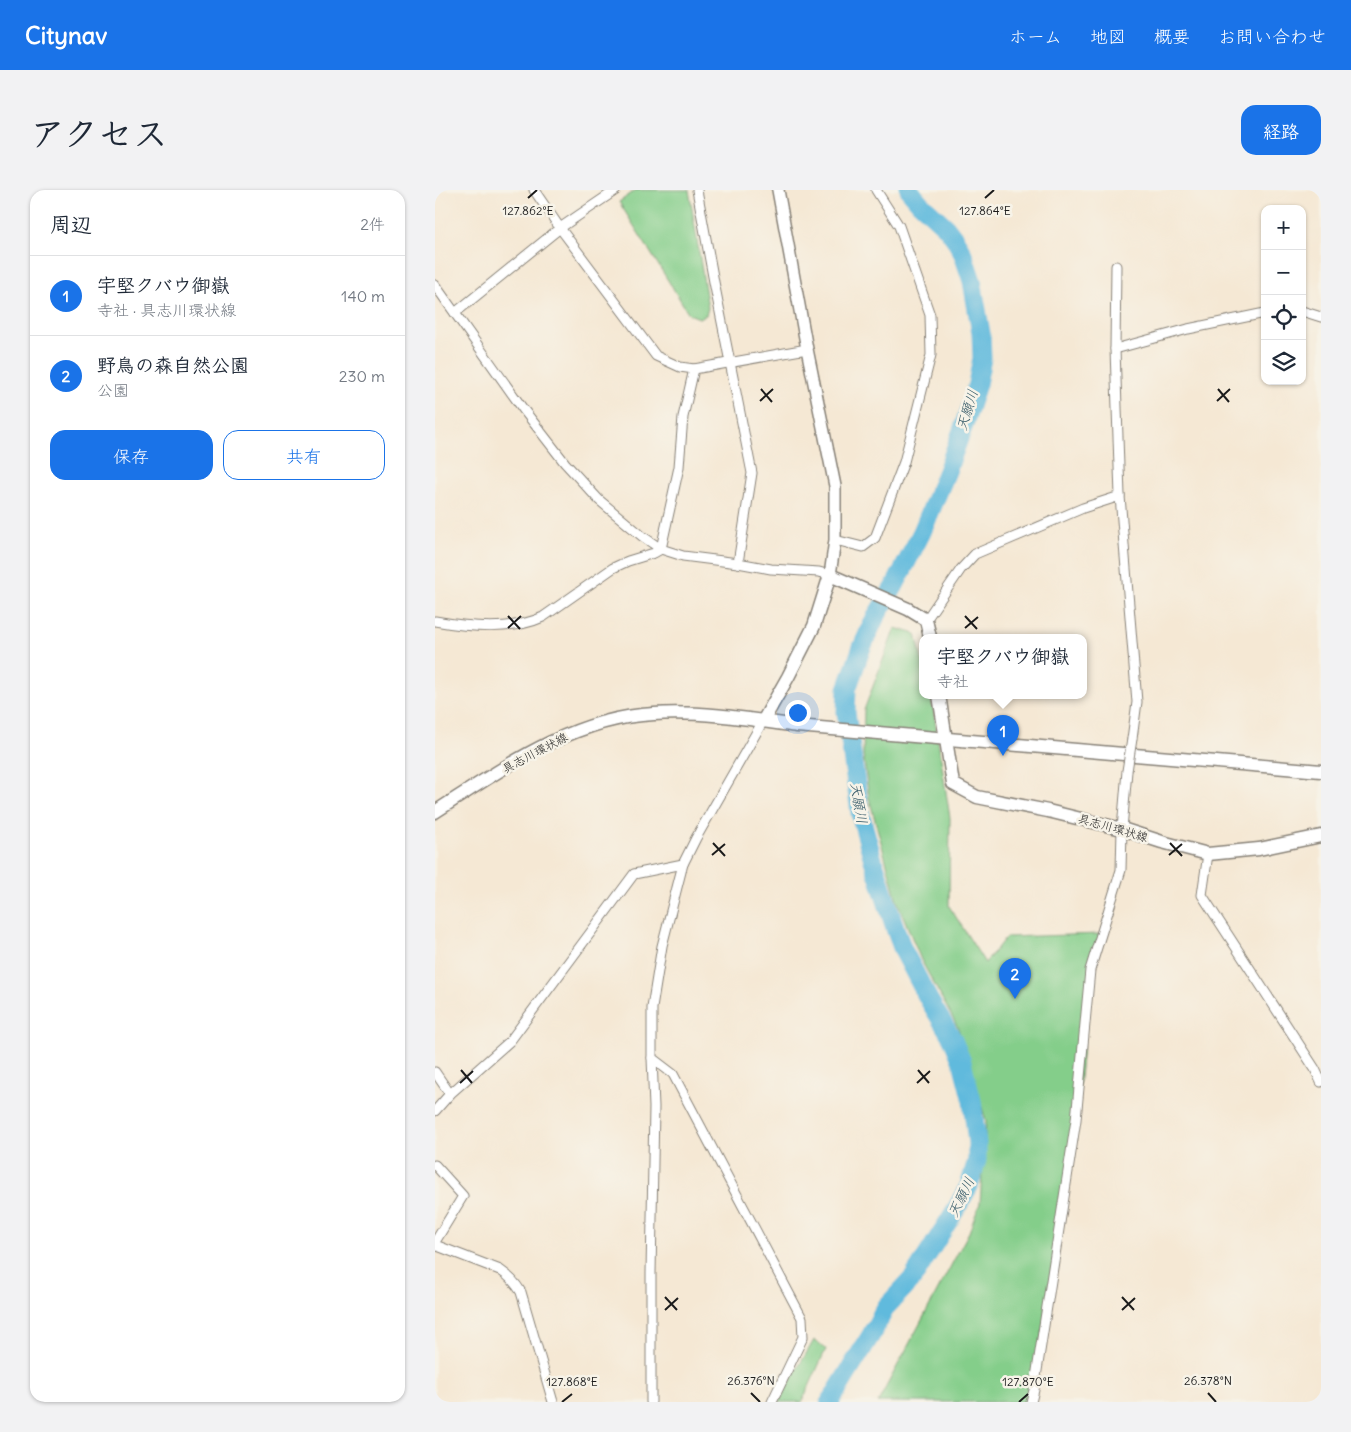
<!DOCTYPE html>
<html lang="ja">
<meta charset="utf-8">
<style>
:root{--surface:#fff;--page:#f2f2f3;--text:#1f2937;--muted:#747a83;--line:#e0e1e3;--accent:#1a73e8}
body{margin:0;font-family:Delius,"Klee One",sans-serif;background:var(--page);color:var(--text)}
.controls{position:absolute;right:15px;top:15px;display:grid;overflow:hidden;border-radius:10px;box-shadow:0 1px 4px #0004}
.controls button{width:45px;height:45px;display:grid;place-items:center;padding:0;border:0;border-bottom:1px solid var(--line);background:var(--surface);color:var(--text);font:25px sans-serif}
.you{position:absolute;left:362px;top:522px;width:18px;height:18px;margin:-12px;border:4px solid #fff;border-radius:50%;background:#1a73e8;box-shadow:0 0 0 8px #1a73e833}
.badge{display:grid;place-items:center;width:32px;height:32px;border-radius:50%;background:var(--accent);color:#fff;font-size:16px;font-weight:700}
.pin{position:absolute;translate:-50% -41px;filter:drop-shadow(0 1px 2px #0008)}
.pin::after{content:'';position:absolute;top:26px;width:18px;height:15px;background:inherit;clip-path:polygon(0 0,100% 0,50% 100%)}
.popup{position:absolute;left:484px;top:444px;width:168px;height:65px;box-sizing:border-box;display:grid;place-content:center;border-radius:10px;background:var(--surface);filter:drop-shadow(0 1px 4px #0005);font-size:16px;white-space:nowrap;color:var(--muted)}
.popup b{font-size:19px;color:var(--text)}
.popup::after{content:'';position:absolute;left:50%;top:100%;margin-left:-10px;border:10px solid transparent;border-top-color:var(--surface)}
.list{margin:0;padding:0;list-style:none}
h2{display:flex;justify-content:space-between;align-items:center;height:65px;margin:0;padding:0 20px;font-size:21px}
h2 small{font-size:16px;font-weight:400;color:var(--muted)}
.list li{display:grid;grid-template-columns:32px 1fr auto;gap:15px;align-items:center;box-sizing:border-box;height:80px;padding:0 20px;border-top:1px solid var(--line)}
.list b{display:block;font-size:19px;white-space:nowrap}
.list p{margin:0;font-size:16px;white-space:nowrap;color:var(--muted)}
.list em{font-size:16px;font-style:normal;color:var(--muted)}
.actions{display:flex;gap:10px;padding:15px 20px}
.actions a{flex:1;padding:11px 0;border:1px solid var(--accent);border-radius:15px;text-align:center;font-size:18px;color:var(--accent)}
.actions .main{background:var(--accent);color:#fff}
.icon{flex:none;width:28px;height:28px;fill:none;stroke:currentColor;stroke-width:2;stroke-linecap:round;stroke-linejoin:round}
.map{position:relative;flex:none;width:886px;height:1212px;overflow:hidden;border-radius:15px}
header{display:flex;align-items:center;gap:30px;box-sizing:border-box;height:70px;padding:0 25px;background:var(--accent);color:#fff}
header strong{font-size:24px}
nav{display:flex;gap:28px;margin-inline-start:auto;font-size:18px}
.intro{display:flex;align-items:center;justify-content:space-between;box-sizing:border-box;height:120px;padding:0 30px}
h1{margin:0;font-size:35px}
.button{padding:12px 22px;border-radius:15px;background:var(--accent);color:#fff;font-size:18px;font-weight:700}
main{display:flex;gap:30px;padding:0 30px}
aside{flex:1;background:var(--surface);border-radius:15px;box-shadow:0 1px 4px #0004}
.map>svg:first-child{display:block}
</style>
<header>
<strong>Citynav</strong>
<nav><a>ホーム</a><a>地図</a><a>概要</a><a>お問い合わせ</a></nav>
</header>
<div class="intro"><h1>アクセス</h1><a class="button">経路</a></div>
<main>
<aside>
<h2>周辺<small>2件</small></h2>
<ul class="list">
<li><span class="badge">1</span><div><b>宇堅クバウ御嶽</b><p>寺社 · 具志川環状線</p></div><em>140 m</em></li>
<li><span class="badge">2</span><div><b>野鳥の森自然公園</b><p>公園</p></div><em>230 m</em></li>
</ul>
<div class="actions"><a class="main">保存</a><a>共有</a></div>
</aside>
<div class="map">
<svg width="886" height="1212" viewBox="0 0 886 1212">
<rect width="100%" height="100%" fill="#f7f3e8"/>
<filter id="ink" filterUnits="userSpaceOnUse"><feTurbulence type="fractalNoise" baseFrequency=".02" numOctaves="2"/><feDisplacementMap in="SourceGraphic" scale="10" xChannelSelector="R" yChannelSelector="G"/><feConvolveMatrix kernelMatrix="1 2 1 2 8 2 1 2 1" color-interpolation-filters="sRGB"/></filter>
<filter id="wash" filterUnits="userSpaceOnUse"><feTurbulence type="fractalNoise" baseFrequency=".0096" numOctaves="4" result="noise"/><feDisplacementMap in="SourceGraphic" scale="20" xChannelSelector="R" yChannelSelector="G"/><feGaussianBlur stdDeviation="1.12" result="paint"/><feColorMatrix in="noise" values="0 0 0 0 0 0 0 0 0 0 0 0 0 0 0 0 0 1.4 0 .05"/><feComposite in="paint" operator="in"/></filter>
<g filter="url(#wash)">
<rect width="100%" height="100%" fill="#f5e8d4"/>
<g fill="#84ce8a" stroke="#507553">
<polygon points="201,0 254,0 273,118 271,125 264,128 254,124 184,12"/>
<polygon points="460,438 481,444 488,474 488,505 495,505 498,517 515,628 514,716 550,773 571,747 666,744 655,780 641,930 596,1212 443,1212 534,1042 545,1013 551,931 523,838 486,770 462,711 434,608 428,565 429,520"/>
<polygon points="379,1150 391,1159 367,1212 343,1212"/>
</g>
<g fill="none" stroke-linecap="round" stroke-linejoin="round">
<polyline stroke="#60badd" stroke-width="19" points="395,1212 436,1145 451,1117 478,1088 521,1019 534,996 542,970 542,953 537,911 527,872 517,848 494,810 468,760 461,741 438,670 425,623 411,522 412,499 427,457 440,428 460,395 487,342 512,281 529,235 542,194 547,168 546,143 537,91 528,64 520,49 511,37 485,13 474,0"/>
</g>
</g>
<g filter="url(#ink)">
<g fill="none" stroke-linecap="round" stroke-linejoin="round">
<defs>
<g id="minor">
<polyline points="99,0 125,38 221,166 245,177 259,179 372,159"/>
<polyline points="262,0 279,92 317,283 303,373"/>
<polyline points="681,76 680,159 685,306 702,512 697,549"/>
<polyline points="0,95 88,219 130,273 164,310 207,346 226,359 248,366 303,373 336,379 384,382 395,385"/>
<polyline points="867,121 886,127"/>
<polyline points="20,123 125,38 181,0"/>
<polyline points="680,159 753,139 830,123"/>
<polyline points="400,350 428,357 440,348 469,272 496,165 495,125 464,36 441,0"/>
<polyline points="491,430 526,379 540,364 648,318 685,306"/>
<path d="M0,431C33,437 78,441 108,427L178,378L193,371L219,363L226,359L244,277L248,227L259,179"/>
<polyline points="328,531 261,648 248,674 227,756 217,818 217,868 238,884 367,1128 368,1147 337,1212"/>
<polyline points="773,664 767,705 880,879 886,892"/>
<polyline points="0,882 15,904"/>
<polyline points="0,921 15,904 75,851 199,684 248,674"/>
<polyline points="0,975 28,1006 0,1052"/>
<path d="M0,1055L65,1080C74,1086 80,1092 86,1102L118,1212"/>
<polyline points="216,1212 216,1083 219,917 217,868"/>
<polyline points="596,1212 599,1200 641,930 655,780 686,680 687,639 692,581"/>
</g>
<polyline id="tertiary" points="343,0 372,159 400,296 400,350 395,385"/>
<g id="secondary">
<polyline points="504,505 518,594 542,607 613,621 687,639 727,652 773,664 824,659 886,646"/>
<polyline points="328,531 353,487 379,436 395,385 473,419 491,430 495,447"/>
<path d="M0,622C67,579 136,528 219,524C267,521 314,529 362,536L886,581"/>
</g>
</defs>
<use href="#minor" stroke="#888278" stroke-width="11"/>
<use href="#tertiary" stroke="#888278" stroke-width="14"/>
<use href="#secondary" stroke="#888278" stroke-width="15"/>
<use href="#minor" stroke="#fff" stroke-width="9"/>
<use href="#tertiary" stroke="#fff" stroke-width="11"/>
<use href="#secondary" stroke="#fff" stroke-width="12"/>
<defs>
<polyline id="minor-bridge" points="692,581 697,549"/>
</defs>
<use href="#minor-bridge" stroke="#888278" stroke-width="11" stroke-linecap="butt"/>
<use href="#minor-bridge" stroke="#fff" stroke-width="9"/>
</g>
</g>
<path fill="none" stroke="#1c1c1c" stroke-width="2" d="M93,8L102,0M550,8L559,0M326,199L337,212M783,199L794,212M325,211L338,199M782,211L795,199M73,426L85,439M530,426L542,439M73,438L86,426M530,438L543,427M278,653L290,666M735,653L747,666M277,665L290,654M734,665L747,654M26,880L37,893M483,880L494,893M25,893L38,881M482,893L495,881M230,1107L242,1120M687,1107L699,1120M230,1120L243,1108M687,1120L700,1108M316,1203L325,1212M773,1203L781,1212M127,1212L137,1204M584,1212L593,1204"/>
<g text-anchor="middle" stroke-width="5" stroke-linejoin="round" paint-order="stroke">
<g font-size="12" fill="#1c1c1c" stroke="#f7f3e8">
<text transform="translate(100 563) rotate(-28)" y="4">具志川環状線</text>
<text transform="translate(678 638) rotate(16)" y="4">具志川環状線</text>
</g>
<g font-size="14" font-style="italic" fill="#375b69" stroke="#f7f3e8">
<text transform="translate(532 220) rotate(-73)" y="5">天願川</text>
<text transform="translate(424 613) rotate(80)" y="5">天願川</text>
<text transform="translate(526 1007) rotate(-64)" y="5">天願川</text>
</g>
</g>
<g font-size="12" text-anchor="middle" fill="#1c1c1c" stroke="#f7f3e8" stroke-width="5" stroke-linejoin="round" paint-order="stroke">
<text x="93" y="25">127.862°E</text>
<text x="550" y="25">127.864°E</text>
<text x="316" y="1195">26.376°N</text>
<text x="773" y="1195">26.378°N</text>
<text x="137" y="1196">127.868°E</text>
<text x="593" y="1196">127.870°E</text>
</g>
</svg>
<div class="controls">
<button>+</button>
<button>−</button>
<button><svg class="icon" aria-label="locate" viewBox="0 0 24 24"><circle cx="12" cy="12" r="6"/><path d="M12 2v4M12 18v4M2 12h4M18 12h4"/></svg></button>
<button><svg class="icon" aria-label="layers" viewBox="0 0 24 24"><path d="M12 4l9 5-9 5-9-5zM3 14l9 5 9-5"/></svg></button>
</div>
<div class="you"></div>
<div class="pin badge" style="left:568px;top:566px">1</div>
<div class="popup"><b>宇堅クバウ御嶽</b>寺社</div>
<div class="pin badge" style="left:580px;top:809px">2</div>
</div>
</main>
